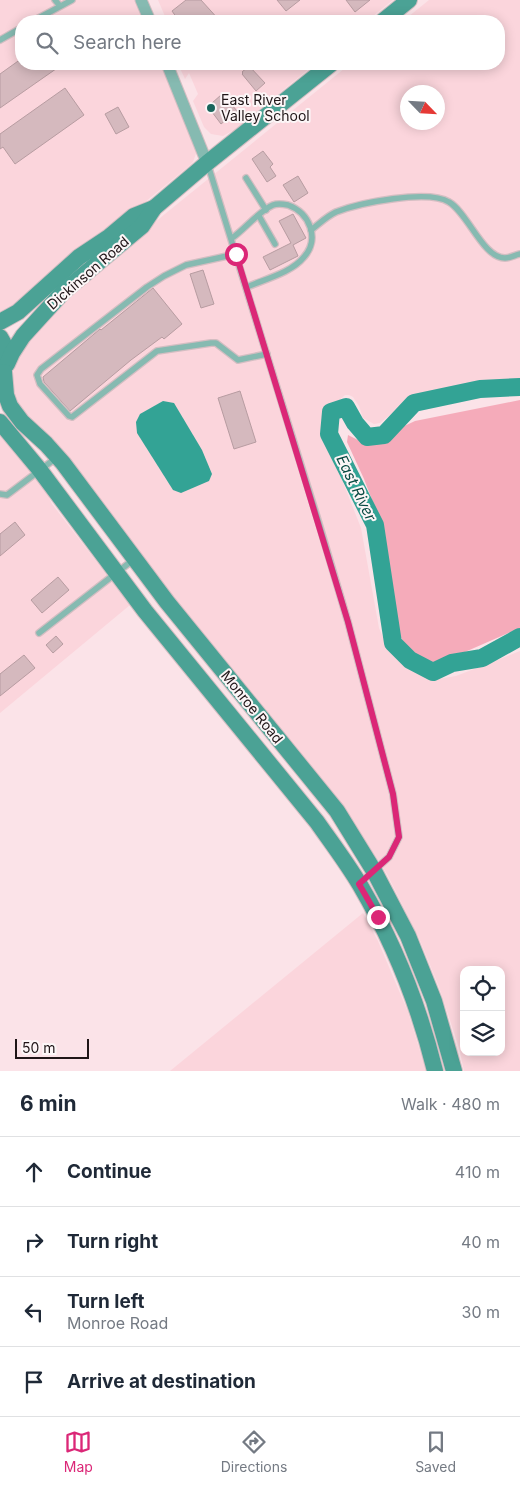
<!DOCTYPE html>
<meta charset="utf-8">
<style>
:root{--surface:#fff;--page:#f6f6f7;--text:#1f2937;--muted:#747a83;--line:#e0e1e3;--accent:#db2777}
body{margin:0;font-family:Inter,sans-serif;background:var(--page);color:var(--text)}
.controls{position:absolute;right:15px;bottom:15px;display:grid;overflow:hidden;border-radius:10px;box-shadow:0 2px 12px #0003}
.controls button{width:45px;height:45px;display:grid;place-items:center;padding:0;border:0;border-bottom:1px solid var(--line);background:var(--surface);color:var(--text);font:25px sans-serif}
.compass{position:absolute;left:400px;top:85px;width:45px;height:45px;border-radius:50%;background:var(--surface);box-shadow:0 2px 12px #0003;rotate:115deg}
.scale{position:absolute;left:15px;bottom:12px;width:74px;box-sizing:border-box;padding-left:5px;border:2px solid #1f1517;border-top:0;font-size:14px;line-height:18px;white-space:nowrap;color:#1f1517;-webkit-text-stroke:4px #fcf6f7;paint-order:stroke}
.stop{position:absolute;width:15px;height:15px;margin:-11px;border:4px solid #db2777;border-radius:50%;background:#fff}
.stop.end{background:#db2777;border-color:#fff;box-shadow:0 1px 5px #0008}
.list{margin:0;padding:0;list-style:none}
h2{display:flex;justify-content:space-between;align-items:center;height:65px;margin:0;padding:0 20px;font-size:21px}
h2 small{font-size:16px;font-weight:400;color:var(--muted)}
.list li{display:grid;grid-template-columns:32px 1fr auto;gap:15px;align-items:center;box-sizing:border-box;height:70px;padding:0 20px;border-top:1px solid var(--line)}
.list b{display:block;font-size:19px;white-space:nowrap}
.list p{margin:0;font-size:16px;white-space:nowrap;color:var(--muted)}
.list em{font-size:16px;font-style:normal;color:var(--muted)}
.icon{flex:none;width:28px;height:28px;fill:none;stroke:currentColor;stroke-width:2;stroke-linecap:round;stroke-linejoin:round}
.map{position:relative;flex:none;width:520px;height:1071px;overflow:hidden}
.search{position:absolute;background:var(--surface);box-shadow:0 2px 12px #0003;left:15px;right:15px;top:15px;height:55px;display:flex;align-items:center;gap:12px;box-sizing:border-box;padding:0 18px;border-radius:20px;color:var(--muted);font-size:19px}
.sheet{height:345px;background:var(--surface)}
nav{display:flex;justify-content:space-around;align-items:center;box-sizing:border-box;height:70px;border-top:1px solid var(--line);background:var(--surface);font-size:14px;color:var(--muted)}
nav a{display:grid;justify-items:center;gap:2px}
nav .on{color:var(--accent)}
.map>svg:first-child{display:block}
</style>
<div class="map">
<svg width="520" height="1071" viewBox="0 0 520 1071">
<rect width="100%" height="100%" fill="#fbe3e8"/>
<g fill="#fbd5dc" fill-rule="evenodd">
<polygon points="0,0 135,0 144,21 21,21 21,64 162,64 197,151 193,162 189,166 117,225 19,303 0,312"/>
<polygon points="158,0 393,0 367,21 167,21"/>
<path d="M429,0H520V380L472,384L421,397L402,405L380,423L374,424L363,418L359,406L353,397L349,395H345L334,405L327,421L326,439L361,528L379,628L385,642L398,659L410,667L429,677L438,679L456,676L520,651V1071H464L459,1048L439,987L419,938L387,874L372,851L348,814L20,409L13,392L12,376L18,357L27,341L75,291L118,252L350,64H499V21H403ZM408,92H438V122H408ZM464,970H501V1052H464Z"/>
<polygon points="178,64 315,64 234,130 223,136 211,134 204,127 193,101 198,94 189,73 185,79"/>
<polygon points="0,431 45,489 52,504 130,605 0,713"/>
<polygon points="363,913 378,941 408,1012 426,1071 170,1071"/>
</g>
<path fill="#f5abba" d="M520,400V628L442,662C418,664 406,652 398,630L381,523L364,479L347,442L348,435L366,444H377L384,441L400,428L415,421Z"/>
<polygon fill="#33a395" points="163,401 174,403 202,450 212,474 209,481 181,493 173,490 137,433 136,422 140,414"/>
<g fill="none" stroke-linecap="round" stroke-linejoin="round">
<polyline stroke="#33a395" stroke-width="18" points="520,387 480,389 414,403 384,435 367,437 355,423 346,407 331,412 329,434 375,525 393,643 410,660 433,672 452,663 482,658 520,637"/>
</g>
<g fill="#d5b9be" stroke="#b79ca1">
<polygon points="186,0 201,0 220,21 179,21 172,11"/>
<polygon points="277,0 300,0 286,11"/>
<polygon points="346,0 370,0 355,12"/>
<polygon points="21,59 21,64 63,64 0,108 0,74"/>
<polygon points="249,66 265,83 256,91 242,74 243,73 242,72"/>
<polygon points="65,88 84,115 15,164 3,147 0,149 0,134"/>
<polygon points="221,95 225,101 227,99 237,111 221,124 212,112 217,108 212,103"/>
<polygon points="118,107 129,127 116,134 105,114"/>
<polygon points="263,151 273,164 270,167 276,176 267,182 252,159"/>
<polygon points="298,176 308,193 294,202 283,185"/>
<polygon points="293,214 306,238 293,245 298,256 270,270 263,257 291,243 279,221"/>
<polygon points="203,270 214,304 201,308 190,274"/>
<polygon points="153,288 182,324 164,339 162,337 131,360 70,411 44,382 43,377 100,329 101,330"/>
<polygon points="240,391 256,442 234,449 218,398"/>
<polygon points="15,522 25,535 0,556 0,534"/>
<polygon points="58,577 69,590 42,613 31,600"/>
<polygon points="56,636 63,644 53,653 46,645"/>
<polygon points="24,655 35,668 0,696 0,674"/>
</g>
<g fill="none" stroke-linecap="round" stroke-linejoin="round">
<defs>
<g id="lane">
<polyline points="55,0 60,6"/>
<polyline points="33,21 72,0"/>
<polyline points="0,40 21,28"/>
<polyline points="208,165 317,517 348,622 393,794 399,837 389,857 360,883"/>
<polyline points="246,178 266,210"/>
<polyline points="259,216 275,244"/>
<path d="M311,230C319,224 327,216 336,212C359,203 428,189 449,202C468,213 483,258 505,258C510,258 515,255 520,254"/>
<path d="M232,238C245,229 259,211 273,205C278,203 283,204 288,205C310,213 320,239 304,257C291,273 265,279 247,287"/>
<polyline points="236,254 186,265 164,276 147,287 41,369 37,375 40,384 69,416 72,417 157,351 211,343 216,343 238,360 267,354"/>
<polyline points="0,494 7,495 56,458"/>
<polyline points="39,633 133,560"/>
</g>
<g id="street">
<polyline points="141,0 150,21"/>
<polyline points="167,64 207,163"/>
</g>
<g id="secondary">
<polyline points="383,21 409,0"/>
<polyline points="0,322 18,312 79,257 109,237 134,216 154,208"/>
<path d="M0,337C6,346 8,354 6,365"/>
<polyline points="7,364 12,353 23,336 64,291 142,226 154,208 207,163 331,64"/>
<polyline points="4,372 6,395 10,406 22,422 46,444 63,463 167,602 337,811 374,871 408,936 434,1001 454,1071"/>
<path d="M0,422L39,469L145,611L317,822C331,842 347,863 360,885C394,943 419,1006 435,1071"/>
</g>
</defs>
<use href="#lane" stroke="#d3bec2" stroke-width="8"/>
<use href="#street" stroke="#d3bec2" stroke-width="13"/>
<use href="#secondary" stroke="#d3bec2" stroke-width="18"/>
<use href="#lane" stroke="#86bab1" stroke-width="5.5"/>
<use href="#street" stroke="#86bab1" stroke-width="11"/>
<use href="#secondary" stroke="#4ba295" stroke-width="16"/>
</g>
<g fill="none" stroke-linecap="round" stroke-linejoin="round">
<polyline stroke="#db2777" stroke-width="6" points="236,254 348,622 393,794 399,837 389,857 359,884 378,917"/>
</g>
<circle fill="#1a645b" stroke="#fcf6f7" stroke-width="2" cx="211" cy="108" r="5"/>
<g text-anchor="middle" stroke-width="4" stroke-linejoin="round" paint-order="stroke">
<g font-size="14" fill="#1f1517" stroke="#fcf6f7" text-anchor="start">
<text x="221" y="105">East River<tspan x="221" dy="16">Valley School</tspan></text>
</g>
<g font-size="14" fill="#1f1517" stroke="#fcf6f7">
<text transform="translate(88 273) rotate(-41)" y="5">Dickinson Road</text>
<text transform="translate(252 707) rotate(51)" y="5">Monroe Road</text>
</g>
<g font-size="15" font-style="italic" fill="#094b43" stroke="#fcf6f7">
<text transform="translate(356 488) rotate(64)" y="5">East River</text>
</g>
</g>
</svg>
<div class="controls">
<button><svg class="icon" aria-label="locate" viewBox="0 0 24 24"><circle cx="12" cy="12" r="6"/><path d="M12 2v4M12 18v4M2 12h4M18 12h4"/></svg></button>
<button><svg class="icon" aria-label="layers" viewBox="0 0 24 24"><path d="M12 4l9 5-9 5-9-5zM3 14l9 5 9-5"/></svg></button>
</div>
<svg class="compass" viewBox="-18 -18 36 36"><path d="M0-13l5 13h-10z" fill="#e53935"/><path d="M0 13l5-13h-10z" fill="#747a83"/></svg>
<div class="scale">50 m</div>
<div class="stop" style="left:236px;top:254px"></div>
<div class="stop end" style="left:378px;top:917px"></div>
<div class="search"><svg class="icon" aria-label="search" viewBox="0 0 24 24"><circle cx="10" cy="10" r="6"/><path d="M15 15l6 6"/></svg>Search here</div>
</div>
<section class="sheet">
<h2>6 min<small>Walk · 480 m</small></h2>
<ul class="list">
<li><svg class="icon" aria-label="ahead" viewBox="0 0 24 24"><path d="M12 20V5M6 11l6-6 6 6"/></svg><div><b>Continue</b></div><em>410 m</em></li>
<li><svg class="icon" aria-label="right" viewBox="0 0 24 24"><path d="M7 20v-9h11M14 6l5 5-5 5"/></svg><div><b>Turn right</b></div><em>40 m</em></li>
<li><svg class="icon" aria-label="left" viewBox="0 0 24 24"><path d="M17 20v-9H6M10 6l-5 5 5 5"/></svg><div><b>Turn left</b><p>Monroe Road</p></div><em>30 m</em></li>
<li><svg class="icon" aria-label="arrive" viewBox="0 0 24 24"><path d="M6 21V4h12l-3 4 3 4H6"/></svg><div><b>Arrive at destination</b></div></li>
</ul>
</section>
<nav>
<a class="on"><svg class="icon" aria-label="map" viewBox="0 0 24 24"><path d="M3 6l6-2 6 2 6-2v14l-6 2-6-2-6 2zM9 4v14M15 6v14"/></svg>Map</a>
<a><svg class="icon" aria-label="directions" viewBox="0 0 24 24"><path d="M12 3l9 9-9 9-9-9zM9 14v-3h6M13 9l2 2-2 2"/></svg>Directions</a>
<a><svg class="icon" aria-label="saved" viewBox="0 0 24 24"><path d="M7 4h10v16l-5-4-5 4z"/></svg>Saved</a>
</nav>
